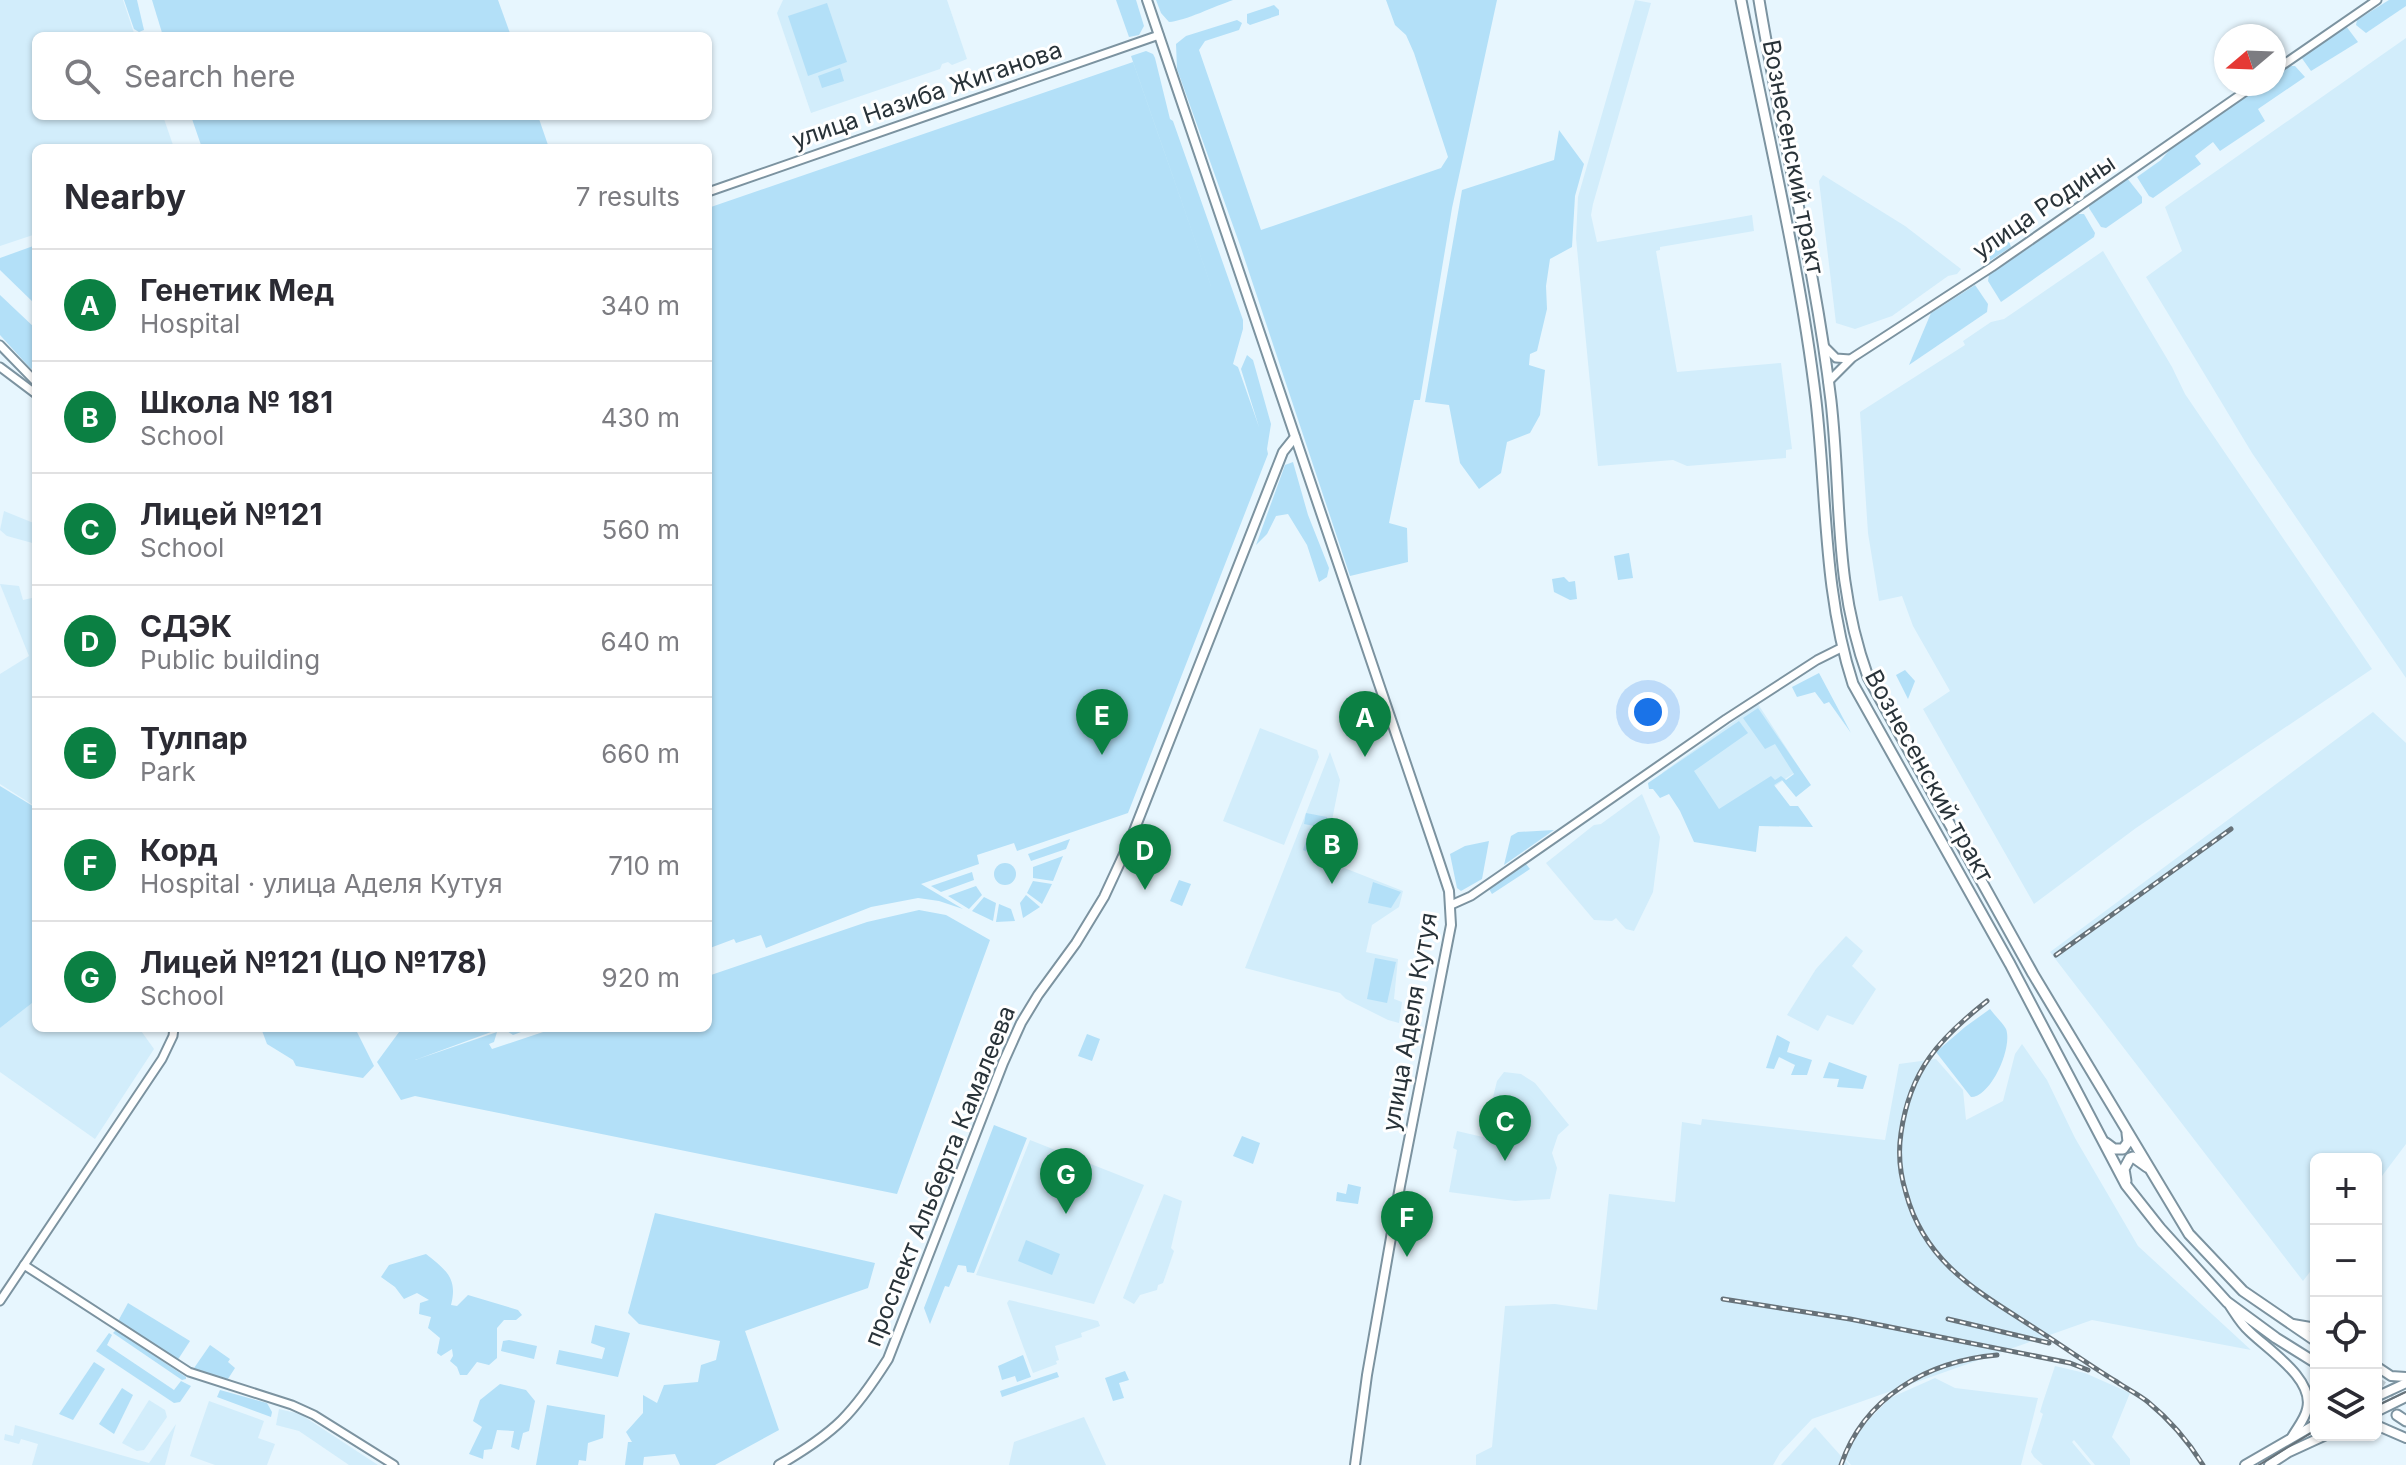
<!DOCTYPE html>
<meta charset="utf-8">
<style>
:root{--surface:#fff;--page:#f7f7f7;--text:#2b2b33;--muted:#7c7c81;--line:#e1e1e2;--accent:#0b8043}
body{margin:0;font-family:Inter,sans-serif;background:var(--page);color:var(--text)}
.controls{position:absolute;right:24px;bottom:24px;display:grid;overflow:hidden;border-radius:12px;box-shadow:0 2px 6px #0004}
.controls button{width:72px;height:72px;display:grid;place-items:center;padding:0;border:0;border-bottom:2px solid var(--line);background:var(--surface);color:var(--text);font:40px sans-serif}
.compass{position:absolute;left:2214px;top:24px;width:72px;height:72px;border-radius:50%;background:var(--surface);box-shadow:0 2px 6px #0004;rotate:251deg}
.you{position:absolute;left:1648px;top:712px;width:28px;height:28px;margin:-20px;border:6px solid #fff;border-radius:50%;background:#1a73e8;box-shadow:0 0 0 12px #1a73e833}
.badge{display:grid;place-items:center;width:52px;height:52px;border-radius:50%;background:var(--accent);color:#fff;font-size:26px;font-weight:700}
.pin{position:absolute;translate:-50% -66px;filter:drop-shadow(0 2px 4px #0008)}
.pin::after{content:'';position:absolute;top:42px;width:28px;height:24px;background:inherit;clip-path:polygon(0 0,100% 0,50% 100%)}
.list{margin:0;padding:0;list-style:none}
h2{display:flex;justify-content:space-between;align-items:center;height:104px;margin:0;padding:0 32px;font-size:34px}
h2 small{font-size:26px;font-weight:400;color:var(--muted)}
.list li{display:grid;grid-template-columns:52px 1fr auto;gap:24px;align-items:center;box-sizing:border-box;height:112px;padding:0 32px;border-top:2px solid var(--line)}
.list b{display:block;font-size:30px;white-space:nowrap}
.list p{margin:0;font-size:26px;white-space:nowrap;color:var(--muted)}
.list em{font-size:26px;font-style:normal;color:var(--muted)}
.icon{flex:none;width:44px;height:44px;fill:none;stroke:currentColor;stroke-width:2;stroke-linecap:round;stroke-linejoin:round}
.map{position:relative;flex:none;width:2406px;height:1465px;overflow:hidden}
.search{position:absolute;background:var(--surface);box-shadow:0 2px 6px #0004;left:32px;top:32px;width:680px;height:88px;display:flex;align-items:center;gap:20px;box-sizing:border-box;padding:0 28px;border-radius:12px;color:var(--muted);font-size:30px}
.panel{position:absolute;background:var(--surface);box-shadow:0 2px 6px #0004;left:32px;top:144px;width:680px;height:888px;border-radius:12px}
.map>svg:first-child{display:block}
</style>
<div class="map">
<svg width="2406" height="1465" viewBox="0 0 2406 1465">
<rect width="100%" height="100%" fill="#e7f6fe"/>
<g fill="#d2edfb">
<polygon points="0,0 123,0 135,36 36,36 36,116 163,116 174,148 36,148 36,234 0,246"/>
<polygon points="783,0 947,0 967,59 952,65 948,62 942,64 940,69 811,113 777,13"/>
<polygon points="1635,0 1651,3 1593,204 1591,215 1597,242 1752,215 1754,231 1660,247 1660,250 1656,251 1677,372 1781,363 1792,449 1786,450 1786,458 1687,466 1673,460 1598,466 1576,238 1578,197"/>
<polygon points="2406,38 2406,678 2252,453 2146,277 2182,251 2165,207"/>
<polygon points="1823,175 1905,226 1961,269 1957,274 1948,276 1892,316 1855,329 1836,323 1819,181"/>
<polygon points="2103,251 2172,367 2185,394 2372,669 2136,828 2034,904 1923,709 1950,691 1913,626 1902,596 1879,601 1868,533 1860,412 1965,345 1963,341 1991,322 2004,319"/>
<polygon points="4,511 36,524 36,544 7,536 0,530"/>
<polygon points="0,584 19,586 23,600 36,597 36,807 0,784 0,674 29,656"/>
<polygon points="1758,704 1800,769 1711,829 1685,809 1662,773"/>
<polygon points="2373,712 2406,743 2406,1144 2376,1184 2376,1159 2316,1159 2316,1264 2303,1281 2050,952"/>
<polygon points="1260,728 1317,750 1319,757 1284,845 1223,821"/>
<polygon points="1330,752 1340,780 1324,860 1403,891 1399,907 1372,925 1366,952 1398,959 1394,999 1402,1002 1399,1023 1388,1020 1346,999 1340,993 1245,968"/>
<polygon points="1642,794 1660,837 1653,892 1634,931 1626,929 1616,918 1612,921 1594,920 1546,863 1594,825 1601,824"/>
<polygon points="1846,936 1863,951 1852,966 1876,989 1853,1025 1827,1015 1818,1031 1787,1015 1816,969"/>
<polygon points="36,1000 36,1028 139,1028 154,1049 95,1139 0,1072 0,1028"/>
<polygon points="2022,1044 2047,1080 2075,1138 2138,1246 2251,1350 2092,1320 1812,1419 1780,1453 1773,1465 1476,1465 1476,1455 1492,1447 1505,1306 1555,1304 1597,1310 1609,1194 1675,1202 1682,1122 1701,1125 1702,1119 1885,1140 1899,1064 1936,1059 1963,1090 1966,1120 2003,1101 2015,1054"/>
<polygon points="1504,1072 1521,1074 1535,1083 1569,1125 1558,1135 1552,1153 1557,1168 1550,1199 1515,1201 1449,1192 1457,1150 1453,1148 1457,1131 1483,1137 1497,1081"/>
<polygon points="1030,1140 1144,1185 1094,1304 976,1275"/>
<polygon points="1164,1194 1182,1201 1171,1248 1174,1251 1163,1283 1158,1285 1157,1290 1140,1295 1134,1304 1123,1298"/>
<polygon points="1009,1300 1098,1321 1100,1326 1081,1333 1082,1337 1055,1346 1059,1360 1056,1361 1057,1364 1033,1373 1007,1303"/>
<polygon points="2055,1366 2085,1373 2130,1393 2112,1437 2130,1459 2130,1465 2095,1465 2074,1440 2072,1442 2091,1465 2043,1465 2034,1457 2031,1452 2043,1414 2040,1412 2043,1402"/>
<polygon points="1935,1378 1955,1388 2038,1398 2021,1465 1851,1465 1845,1458 1862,1427 1890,1398"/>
<polygon points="149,1400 165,1410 167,1417 144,1450 137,1451 122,1443"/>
<polygon points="209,1401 264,1421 258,1438 275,1444 267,1465 215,1465 190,1456"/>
<polygon points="279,1409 300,1414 378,1465 349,1465 299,1431 276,1425"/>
<polygon points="1084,1417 1106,1465 1009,1465 1014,1442"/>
<polygon points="176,1424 165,1465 32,1465 38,1444 21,1439 19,1444 4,1440 5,1434 13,1436 15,1425 149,1463"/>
<polygon points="1815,1427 1849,1465 1781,1465"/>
</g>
<g fill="#b3e0f8">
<polygon points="124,0 137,0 144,30 139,32 134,29"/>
<polygon points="152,0 498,0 511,36 163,36"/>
<polygon points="1116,0 1136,0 1144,26 1139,35 1129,37"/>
<path d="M1156,0H1233C1215,6 1185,21 1169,22L1161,13Z"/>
<polygon points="1386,0 1497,0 1452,208 1420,400 1414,400 1389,523 1407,528 1408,562 1350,576 1241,248 1177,69 1176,44 1186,36 1237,20 1242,23 1239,30 1205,41 1199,50 1261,230 1441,168 1448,157 1414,53 1406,35 1395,25"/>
<polygon points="2389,0 2406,0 2406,6 2366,33 2356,25 2357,20"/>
<polygon points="827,3 847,62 808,76 788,16"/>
<polygon points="1274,5 1279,10 1279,15 1250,25 1247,23 1247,14"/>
<polygon points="2346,26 2358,42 2311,71 2301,57"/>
<polygon points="1146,51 1153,54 1155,58 1170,119 1173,121 1243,320 1243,329 1233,364 1238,367 1259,427 1241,369 1247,355 1253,360 1271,424 1267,449 1268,454 1128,813 1017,851 1014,843 977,855 979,864 921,884 963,909 939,901 918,898 871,907 766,948 761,935 736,943 734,939 710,948 708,952 708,208 1133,62 1235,355 1131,56"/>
<polygon points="2289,66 2295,66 2305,77 2258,109 2265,121 2220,151 2213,142 2195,156 2201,164 2153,198 2149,196 2137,177 2161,160 2171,148 2263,84 2274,84 2274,76"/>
<polygon points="840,68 844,81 822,88 818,76"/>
<polygon points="191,116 538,116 549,148 202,148"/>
<polygon points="1559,130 1584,164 1575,196 1572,247 1550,259 1546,286 1547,309 1537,351 1530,354 1529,365 1545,370 1540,415 1530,433 1507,442 1501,473 1479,489 1460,463 1449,405 1425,402 1462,190 1554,160"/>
<polygon points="2127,178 2142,197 2142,203 2106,228 2101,227 2089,208 2090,203"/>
<polygon points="2078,214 2084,214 2095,233 2094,237 2001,302 1988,281 1989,275"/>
<polygon points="2007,236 2011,247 1988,262 1981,253"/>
<polygon points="36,245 36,305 0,270 0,258"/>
<polygon points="1975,285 1988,304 1987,312 1909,365 1931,313"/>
<polygon points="0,295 36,329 36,371 30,368 0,335"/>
<polygon points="1293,462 1308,515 1329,568 1327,577 1319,582 1307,545 1288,514 1276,516 1267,534 1256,545 1285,465"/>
<polygon points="1629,553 1633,578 1618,580 1614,556"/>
<polygon points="1564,577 1569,582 1575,581 1577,599 1570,600 1554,592 1552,579"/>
<polygon points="1905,670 1915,681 1908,699 1896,675"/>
<polygon points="1819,673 1851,733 1829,702 1824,704 1815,692 1797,697 1792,687"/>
<polygon points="1758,708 1811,785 1796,797 1782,780 1774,785 1790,806 1798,806 1813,827 1759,826 1756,852 1694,842 1680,811 1669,794 1660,798 1653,789 1649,789 1648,783 1739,721 1748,733 1694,771 1719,809 1771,776 1775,780 1781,776 1786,780 1794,774 1775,744 1765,749 1743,718"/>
<polygon points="0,786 36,808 36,1000 0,1028"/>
<polygon points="1306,813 1327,817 1325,828 1304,824"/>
<polygon points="1310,829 1324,831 1320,857 1303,850"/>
<polygon points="1554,830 1504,865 1511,836 1518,832"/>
<polygon points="1070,839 1066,849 1031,861 1028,854"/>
<polygon points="1489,841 1482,879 1461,891 1457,888 1450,854 1465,846"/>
<circle cx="1338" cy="851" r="9"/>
<polygon points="1063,856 1053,881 1033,878 1033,867"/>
<circle cx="1005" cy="874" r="11"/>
<polygon points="1526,864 1530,869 1492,894 1489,889"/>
<polygon points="972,872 974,880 941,892 931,886"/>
<polygon points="1179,880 1191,884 1182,906 1170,901"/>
<polygon points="1033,881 1052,884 1042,904 1027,893"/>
<polygon points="1373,882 1401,892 1391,908 1368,903"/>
<polygon points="976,886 982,895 969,909 948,896"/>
<polygon points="1026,895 1040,907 1023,918 1020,903"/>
<polygon points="984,897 996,903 993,921 972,911"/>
<polygon points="999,904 1011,909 1015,921 996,922"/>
<polygon points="919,910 946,915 990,940 897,1194 415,1096 401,1100 377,1062 402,1028 532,1028 513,1035 502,1028 415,1060 497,1032 494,1042 489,1044 492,1049 555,1028 708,1028 708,976 867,922"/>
<polygon points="1375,958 1396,962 1387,1003 1367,999"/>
<path d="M1990,1009C1995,1016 2003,1023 2006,1029C2013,1047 1991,1097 1971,1097L1936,1052L1965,1027Z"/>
<polygon points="261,1028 355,1028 374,1066 363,1078 296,1066 293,1060 267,1044"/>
<polygon points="1087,1034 1100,1039 1092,1061 1078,1056"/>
<polygon points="1777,1035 1790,1042 1787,1052 1812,1060 1807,1075 1791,1075 1795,1065 1779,1057 1774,1069 1766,1068"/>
<polygon points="1829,1062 1867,1076 1863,1089 1837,1087 1839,1079 1823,1078"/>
<polygon points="994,1125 1027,1138 974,1273 967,1272 966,1266 958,1265 949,1287 945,1286 930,1324 924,1308"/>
<polygon points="1242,1136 1260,1143 1253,1164 1233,1156"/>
<polygon points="1348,1184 1361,1187 1358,1204 1336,1201 1337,1192 1346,1194"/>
<polygon points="655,1213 875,1263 868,1288 745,1331 779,1430 715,1465 680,1465 675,1454 644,1457 643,1465 625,1465 628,1442 632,1442 626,1432 643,1413 643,1395 657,1403 664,1385 698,1382 701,1365 716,1360 720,1341 639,1324 628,1313"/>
<polygon points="1026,1240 1060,1254 1052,1275 1018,1261"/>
<path d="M426,1254C446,1270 458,1278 451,1305L457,1306L468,1295L518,1310L522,1315L516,1320H504L497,1328V1358L489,1365L477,1362L467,1375H460L457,1367L450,1361L453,1356L452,1349L441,1356L437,1353L440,1338L428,1328L431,1317L419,1314L420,1303L429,1300L417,1293L404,1299L395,1287L381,1277L389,1265Z"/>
<polygon points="128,1303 190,1341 177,1361 117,1323"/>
<polygon points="595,1325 630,1333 618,1377 556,1364 559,1350 602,1359 605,1348 591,1343"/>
<polygon points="116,1330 186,1377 186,1379 182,1380 113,1333"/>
<polygon points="109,1333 112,1335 107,1345 174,1390 181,1381 191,1386 180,1402 174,1403 96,1351"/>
<polygon points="509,1340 537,1346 534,1359 501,1351 503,1341"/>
<polygon points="210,1345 230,1359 228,1362 235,1368 226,1382 192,1371"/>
<polygon points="1023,1355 1031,1377 1017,1382 1015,1376 1002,1380 998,1366"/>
<polygon points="94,1362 105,1369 73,1420 59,1414"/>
<polygon points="1125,1371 1129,1380 1119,1383 1124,1398 1113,1401 1105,1378"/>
<polygon points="1057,1372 1059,1377 1002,1397 1000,1391"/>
<polygon points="500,1384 526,1390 535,1401 529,1431 523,1433 519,1450 511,1447 514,1431 497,1430 492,1449 484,1450 483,1459 469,1454 482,1427 473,1421 480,1400"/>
<polygon points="122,1388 133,1395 114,1434 99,1424"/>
<polygon points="220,1390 267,1403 272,1412 271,1417 217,1397"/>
<polygon points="547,1405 605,1415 603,1438 588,1443 586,1461 579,1460 578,1465 536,1465"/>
</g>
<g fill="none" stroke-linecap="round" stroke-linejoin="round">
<polyline stroke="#c1cfd7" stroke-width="9" stroke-dasharray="9 4.5" stroke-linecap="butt" points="2376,1381 2406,1401"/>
<defs>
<g id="tertiary">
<polyline points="2274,71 2377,0"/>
<polyline points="708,192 1159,35"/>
<polyline points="0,345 36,382"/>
<polyline points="1824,346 1836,358 1850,359"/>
<polyline points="0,367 36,394"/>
<polyline points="1828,382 1852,358 1992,267 2256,84"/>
<polyline points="1451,905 1471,896 1726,719 1817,660 1841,648"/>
<polyline points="24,1265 189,1372 292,1405 314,1415 394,1465"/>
<polyline points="0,1301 162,1059 173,1036 174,1028"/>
</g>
<g id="secondary">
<polyline points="1147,0 1437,855 1449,891 1451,925 1400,1186 1367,1375 1355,1465"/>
<path d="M2230,1306C2236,1315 2241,1324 2249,1331C2267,1349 2315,1379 2307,1409C2305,1419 2297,1428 2292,1437"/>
<polyline points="2293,1324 2316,1328"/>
<polyline points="2376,1366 2391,1376 2406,1377"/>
<polyline points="2376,1397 2406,1383"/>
<polyline points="2376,1412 2406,1397"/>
<polyline points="2376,1425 2406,1438"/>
<path d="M779,1465C836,1432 853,1414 888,1359L1003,1063L1021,1023L1038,995L1076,943L1104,897L1130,841L1283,452L1295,437"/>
<polyline points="2245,1465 2316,1424"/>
<polyline points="2269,1465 2289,1452 2326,1435"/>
</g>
<g id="primary">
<path d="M1741,0C1767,133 1800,266 1816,401C1827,496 1823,592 1853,684L2010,964L2126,1185L2160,1228L2227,1302L2276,1338L2316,1363"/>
<path d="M1759,0C1781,134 1815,266 1831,401C1842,499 1833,580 1868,677L2033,974L2189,1234L2243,1291L2316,1341"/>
<polyline points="2106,1143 2114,1149 2123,1149 2128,1142 2127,1133"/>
<polyline points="2126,1181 2124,1169 2130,1158 2133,1157 2147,1167"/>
<polyline points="2397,1415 2406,1421"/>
</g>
</defs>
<use href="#tertiary" stroke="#7c93a0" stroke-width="11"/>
<use href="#secondary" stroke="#7c93a0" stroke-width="12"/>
<use href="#primary" stroke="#7c93a0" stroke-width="13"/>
<use href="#tertiary" stroke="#fff" stroke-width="7"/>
<use href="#secondary" stroke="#fff" stroke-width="8"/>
<use href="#primary" stroke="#fff" stroke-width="9"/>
<g stroke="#677279" stroke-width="2">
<polyline points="2376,1406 2406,1392"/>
<polyline points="2259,1465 2316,1430"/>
</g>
<defs>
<g id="rail">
<polyline points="2056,955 2231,829"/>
<path d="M1987,1001C1939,1039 1910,1070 1901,1133C1898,1153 1900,1174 1906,1193C1925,1264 1979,1292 2036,1329C2063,1346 2089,1365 2117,1382C2127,1389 2138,1394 2148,1402C2170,1420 2188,1441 2203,1465"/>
<polyline points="1723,1299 1850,1319 2070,1363 2088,1370"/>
<polyline points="1948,1319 2049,1343"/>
<path d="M1841,1465C1864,1397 1928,1361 1997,1355"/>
</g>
</defs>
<use href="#rail" stroke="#677279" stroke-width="5"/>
<use href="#rail" stroke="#fff" stroke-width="2" stroke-dasharray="6" stroke-linecap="butt"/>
</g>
<g text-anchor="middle" stroke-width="6" stroke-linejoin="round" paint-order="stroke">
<g font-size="24" fill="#293339" stroke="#fff">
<text transform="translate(927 95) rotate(-19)" y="8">улица Назиба Жиганова</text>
<text transform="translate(1793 157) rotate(79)" y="8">Вознесенский тракт</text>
<text transform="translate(2044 207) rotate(-34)" y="8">улица Родины</text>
<text transform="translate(1929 776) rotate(61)" y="8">Вознесенский тракт</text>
<text transform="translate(1410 1022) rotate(-80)" y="8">улица Аделя Кутуя</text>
<text transform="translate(940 1176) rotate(-68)" y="8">проспект Альберта Камалеева</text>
</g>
</g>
</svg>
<div class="controls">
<button>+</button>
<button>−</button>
<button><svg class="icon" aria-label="locate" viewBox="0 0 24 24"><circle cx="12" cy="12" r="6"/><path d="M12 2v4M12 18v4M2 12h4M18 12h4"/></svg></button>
<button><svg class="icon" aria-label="layers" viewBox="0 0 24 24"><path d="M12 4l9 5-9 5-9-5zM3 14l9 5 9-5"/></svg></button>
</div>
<svg class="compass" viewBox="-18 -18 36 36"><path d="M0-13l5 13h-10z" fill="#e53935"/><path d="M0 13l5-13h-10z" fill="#7c7c81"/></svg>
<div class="you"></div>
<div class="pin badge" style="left:1365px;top:757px">A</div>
<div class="pin badge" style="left:1332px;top:884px">B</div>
<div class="pin badge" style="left:1505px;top:1161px">C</div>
<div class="pin badge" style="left:1145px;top:890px">D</div>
<div class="pin badge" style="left:1102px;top:755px">E</div>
<div class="pin badge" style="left:1407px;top:1257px">F</div>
<div class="pin badge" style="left:1066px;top:1214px">G</div>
<div class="search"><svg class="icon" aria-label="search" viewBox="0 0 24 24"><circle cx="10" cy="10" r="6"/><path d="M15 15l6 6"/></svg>Search here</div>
<section class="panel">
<h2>Nearby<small>7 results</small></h2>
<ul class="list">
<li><span class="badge">A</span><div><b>Генетик Мед</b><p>Hospital</p></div><em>340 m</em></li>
<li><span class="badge">B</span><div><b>Школа № 181</b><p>School</p></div><em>430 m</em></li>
<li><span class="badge">C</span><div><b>Лицей №121</b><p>School</p></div><em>560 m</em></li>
<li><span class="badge">D</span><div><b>СДЭК</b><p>Public building</p></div><em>640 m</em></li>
<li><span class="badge">E</span><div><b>Тулпар</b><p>Park</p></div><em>660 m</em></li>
<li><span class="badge">F</span><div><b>Корд</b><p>Hospital · улица Аделя Кутуя</p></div><em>710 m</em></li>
<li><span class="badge">G</span><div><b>Лицей №121 (ЦО №178)</b><p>School</p></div><em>920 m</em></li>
</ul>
</section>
</div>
